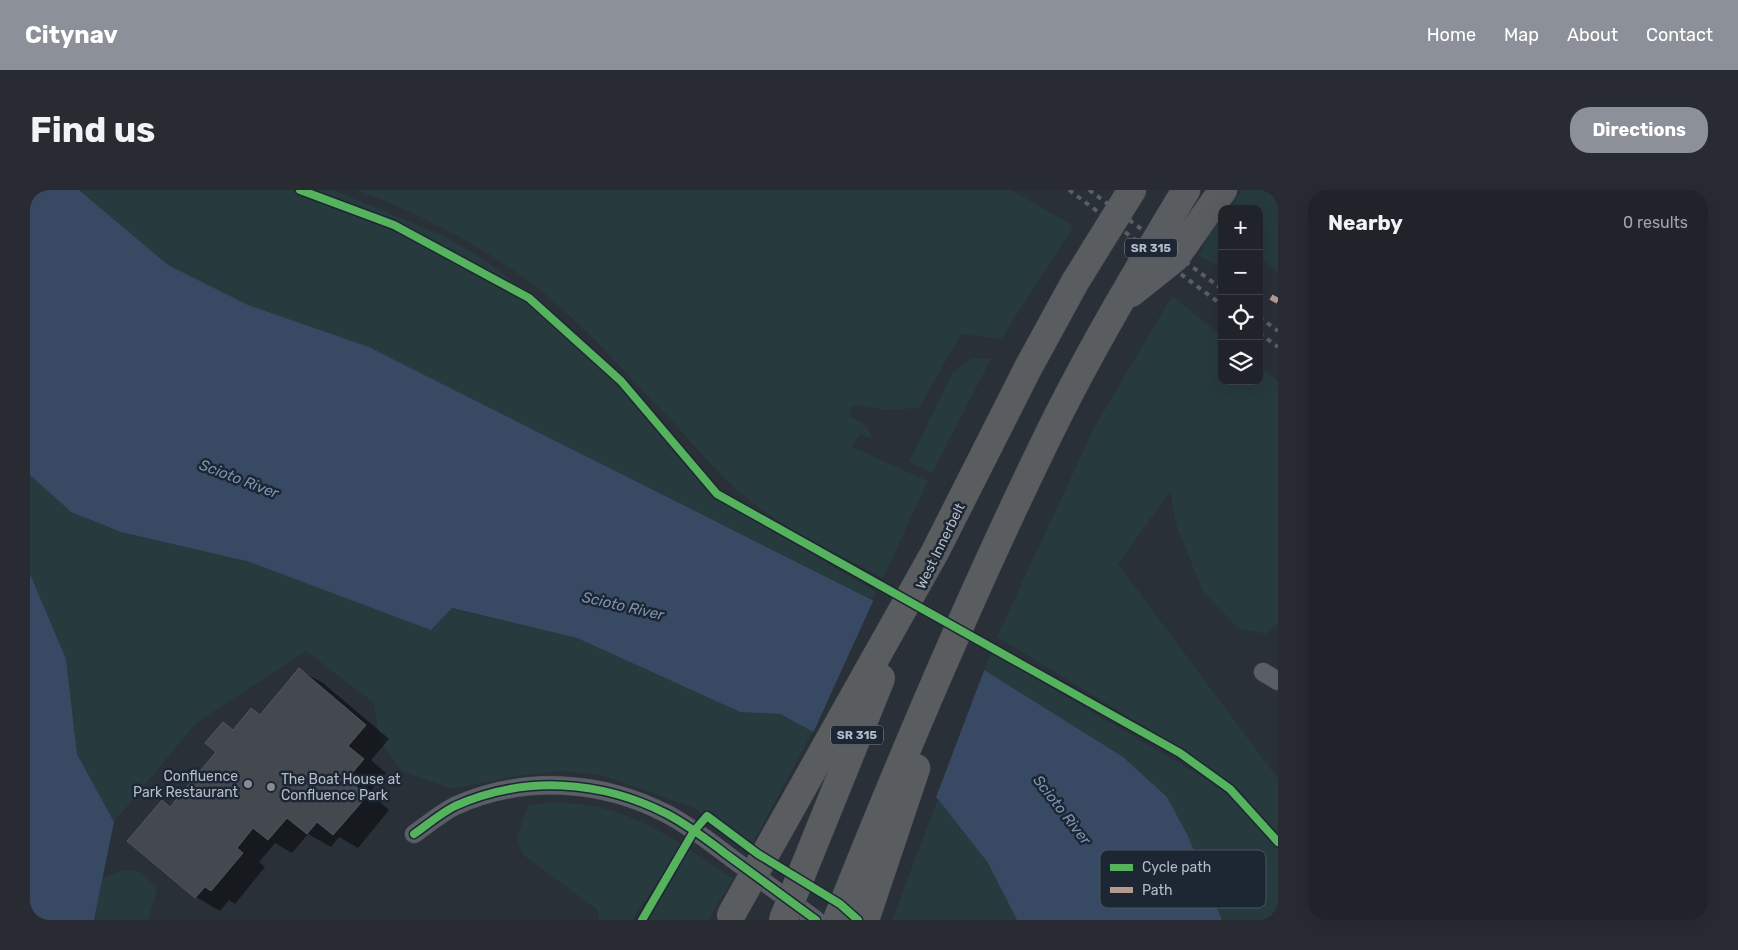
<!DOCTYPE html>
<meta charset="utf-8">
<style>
:root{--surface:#20242a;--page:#282c32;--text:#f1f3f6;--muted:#a2a4a8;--line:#3d4147;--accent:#8c9099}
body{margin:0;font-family:Rubik,sans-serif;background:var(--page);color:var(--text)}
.controls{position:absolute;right:15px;top:15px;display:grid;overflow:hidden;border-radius:10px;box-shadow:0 5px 20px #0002}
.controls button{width:45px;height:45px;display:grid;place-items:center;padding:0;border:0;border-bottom:1px solid var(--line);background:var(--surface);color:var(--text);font:25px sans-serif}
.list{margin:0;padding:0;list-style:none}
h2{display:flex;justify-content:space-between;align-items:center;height:65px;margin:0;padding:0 20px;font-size:21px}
h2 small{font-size:16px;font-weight:400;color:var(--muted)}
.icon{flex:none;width:28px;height:28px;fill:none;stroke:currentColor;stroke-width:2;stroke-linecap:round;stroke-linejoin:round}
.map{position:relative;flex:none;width:1248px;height:730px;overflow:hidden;border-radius:20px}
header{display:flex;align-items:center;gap:30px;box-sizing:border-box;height:70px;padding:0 25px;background:var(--accent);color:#fff}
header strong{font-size:24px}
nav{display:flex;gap:28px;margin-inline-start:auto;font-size:18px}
.intro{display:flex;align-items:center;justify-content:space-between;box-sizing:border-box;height:120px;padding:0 30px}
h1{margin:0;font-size:35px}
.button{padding:12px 22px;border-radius:20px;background:var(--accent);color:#fff;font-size:18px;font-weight:700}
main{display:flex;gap:30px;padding:0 30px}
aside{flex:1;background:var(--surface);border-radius:20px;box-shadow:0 5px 20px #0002}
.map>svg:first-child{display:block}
</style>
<header>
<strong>Citynav</strong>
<nav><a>Home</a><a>Map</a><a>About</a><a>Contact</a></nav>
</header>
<div class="intro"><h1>Find us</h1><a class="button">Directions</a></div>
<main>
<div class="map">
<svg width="1248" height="730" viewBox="0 0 1248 730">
<rect width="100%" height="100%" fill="#2a3038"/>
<g fill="#273a3e">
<polygon points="49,0 303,0 414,46 452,68 519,120 581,180 677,286 706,314 732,334 846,402 842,410 339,157 218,115 138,75"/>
<path d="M327,0H981L1044,36L971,149L931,144L889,218L855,220L822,215L819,226C831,232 839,235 842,249L830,244L822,257L898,291L853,388C808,364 759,342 719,310C686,284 661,250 632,221C599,186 565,148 529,116C469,64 401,28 327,0Z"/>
<polygon points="1212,0 1248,0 1248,82 1229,68 1229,19 1199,19"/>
<polygon points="1192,28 1192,73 1185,74 1169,66 1176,49"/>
<polygon points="1142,106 1192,146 1192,191 1229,191 1229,176 1248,191 1248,434 1236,444 1208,438 1173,402 1147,337 1140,302 1088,374 1248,589 1248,645 1209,600 1156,562 967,447 1064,238"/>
<polygon points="942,168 961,169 902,283 879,272 923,182"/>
<polygon points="0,285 41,322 91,342 547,448 710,522 749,524 783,541 721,656 664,618 571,585 531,581 486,586 421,599 372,581 350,551 344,513 276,461 166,533 84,632 47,564 36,469 0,384"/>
<polygon points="961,462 1179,591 1202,607 1226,631 1248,660 1248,730 1192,730 1158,646 1137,607 954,480"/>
<polygon points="908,609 958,673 987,730 862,730"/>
<path d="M520,612C576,614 606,626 653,655L602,730H569L568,720L492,664L487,647L498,616Z"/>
<polygon points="659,659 703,689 678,730 614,730"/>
<polygon points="95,680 110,682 127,699 118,730 64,730 73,688"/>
</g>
<g fill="#384963">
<polygon points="0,0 49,0 138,75 218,115 339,157 842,410 1093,567 1137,607 1158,646 1192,730 987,730 958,673 908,609 750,524 710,522 547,448 422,418 401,440 220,372 91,342 41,322 0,285"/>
<polygon points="0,384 36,469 47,564 84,632 64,730 0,730"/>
</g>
<polygon fill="#2a3038" points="844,409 955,478 905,610 783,543"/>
<polygon fill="#0007" points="269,480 293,493 359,549 341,570 356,583 339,603 359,620 328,658 309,647 301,657 278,644 262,663 245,653 229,672 235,677 205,714 199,710 190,721 166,707 98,651 132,611 142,617 187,562 193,534 204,540 221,520 232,525"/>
<polygon fill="#444950" stroke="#52575f" points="269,478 336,535 318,556 334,569 317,589 337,606 303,645 287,632 277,644 257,628 238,650 223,638 207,658 213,663 181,701 175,697 165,708 97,651 132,610 140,617 186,562 175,553 193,532 203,540 221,518 230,525"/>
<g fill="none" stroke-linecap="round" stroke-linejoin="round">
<defs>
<g id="minor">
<polyline points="1233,482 1248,491"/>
<path d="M384,644C397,635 411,623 425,616C494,585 571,590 637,624C660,636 680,652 700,667C729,688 757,709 786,730"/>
</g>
<g id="motorway">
<polyline points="1101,103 1145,68 1193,0"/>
<polyline points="905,362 998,178 1045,92 1102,0"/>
<path d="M807,730C871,569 939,408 1015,252C1057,165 1106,83 1156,0"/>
<polyline points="835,730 886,578"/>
</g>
</defs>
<use href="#minor" stroke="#484c53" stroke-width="19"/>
<use href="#motorway" stroke="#474c53" stroke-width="29"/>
<use href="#minor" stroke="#5a5e66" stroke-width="18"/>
<use href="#motorway" stroke="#5a5d60" stroke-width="28"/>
<g stroke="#595d64" stroke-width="4" stroke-dasharray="5 5" stroke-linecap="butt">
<polyline points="1039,0 1192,115"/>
<polyline points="1059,0 1192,99"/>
<polyline points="1229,127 1248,141"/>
<polyline points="1229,143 1248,157"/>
</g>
<defs>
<g id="motorway-bridge">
<polyline points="701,725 905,362"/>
<polyline points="753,730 851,488"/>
</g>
</defs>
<use href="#motorway-bridge" stroke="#474c53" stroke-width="29" stroke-linecap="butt"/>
<use href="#motorway-bridge" stroke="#5a5d60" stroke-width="28"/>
<polyline stroke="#b69a8f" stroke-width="6" stroke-dasharray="12 6" stroke-linecap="butt" points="1241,107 1248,111"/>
<defs>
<g id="cycleway">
<polyline points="270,0 364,35 499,108 591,191 687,304 1150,563 1200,599 1248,652"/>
<path d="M384,644C397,635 411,623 425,616C494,585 571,590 637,624C660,636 680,652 700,667C729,688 757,709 786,730"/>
<polyline points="612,730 664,641 677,626 728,664 810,714 828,730"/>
</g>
</defs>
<use href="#cycleway" stroke="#1d2633" stroke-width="11"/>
<use href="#cycleway" stroke="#56b35d" stroke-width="8"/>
</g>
<g fill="#848b96" stroke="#1d2633" stroke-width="2">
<circle cx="218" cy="594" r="5"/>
<circle cx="241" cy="597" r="5"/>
</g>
<g text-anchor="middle" stroke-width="5" stroke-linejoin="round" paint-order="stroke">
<g fill="#1d2633" stroke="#878f9c" stroke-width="1">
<rect x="1095" y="48.5" width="52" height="19" rx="4"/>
<rect x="801" y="535.5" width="52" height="19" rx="4"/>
</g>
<g font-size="12" font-weight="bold" fill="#b4bcc9">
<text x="1121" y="62">SR 315</text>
<text x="827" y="549">SR 315</text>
</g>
<g font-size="14" fill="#b4bcc9" stroke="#1d2633">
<text transform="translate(910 356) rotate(-64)" y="5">West Innerbelt</text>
</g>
<g font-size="14" fill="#b4bcc9" stroke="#1d2633" text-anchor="end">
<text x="208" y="591">Confluence<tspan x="208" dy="16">Park Restaurant</tspan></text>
<text x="251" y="594" text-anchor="start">The Boat House at<tspan x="251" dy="16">Confluence Park</tspan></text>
</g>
<g font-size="15" font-style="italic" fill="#7c92b1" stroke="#1d2633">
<text transform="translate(209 289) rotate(21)" y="5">Scioto River</text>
<text transform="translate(593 416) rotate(13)" y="5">Scioto River</text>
<text transform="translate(1032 620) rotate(52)" y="5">Scioto River</text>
</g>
</g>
<rect x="1070" y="660" width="166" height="58" rx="8" fill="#1d2633" stroke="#4a5360" stroke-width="1"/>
<rect x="1080" y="674" width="23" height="7" fill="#56b35d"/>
<rect x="1080" y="697" width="23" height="6" fill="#b69a8f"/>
<g font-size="14" fill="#b4bcc9">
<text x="1112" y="682">Cycle path</text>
<text x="1112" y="705">Path</text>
</g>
</svg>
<div class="controls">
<button>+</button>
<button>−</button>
<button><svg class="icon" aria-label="locate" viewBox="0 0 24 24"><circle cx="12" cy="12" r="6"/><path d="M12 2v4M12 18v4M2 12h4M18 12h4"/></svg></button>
<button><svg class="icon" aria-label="layers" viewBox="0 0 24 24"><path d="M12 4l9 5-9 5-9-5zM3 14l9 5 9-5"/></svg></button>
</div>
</div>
<aside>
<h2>Nearby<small>0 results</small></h2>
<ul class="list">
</ul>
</aside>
</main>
